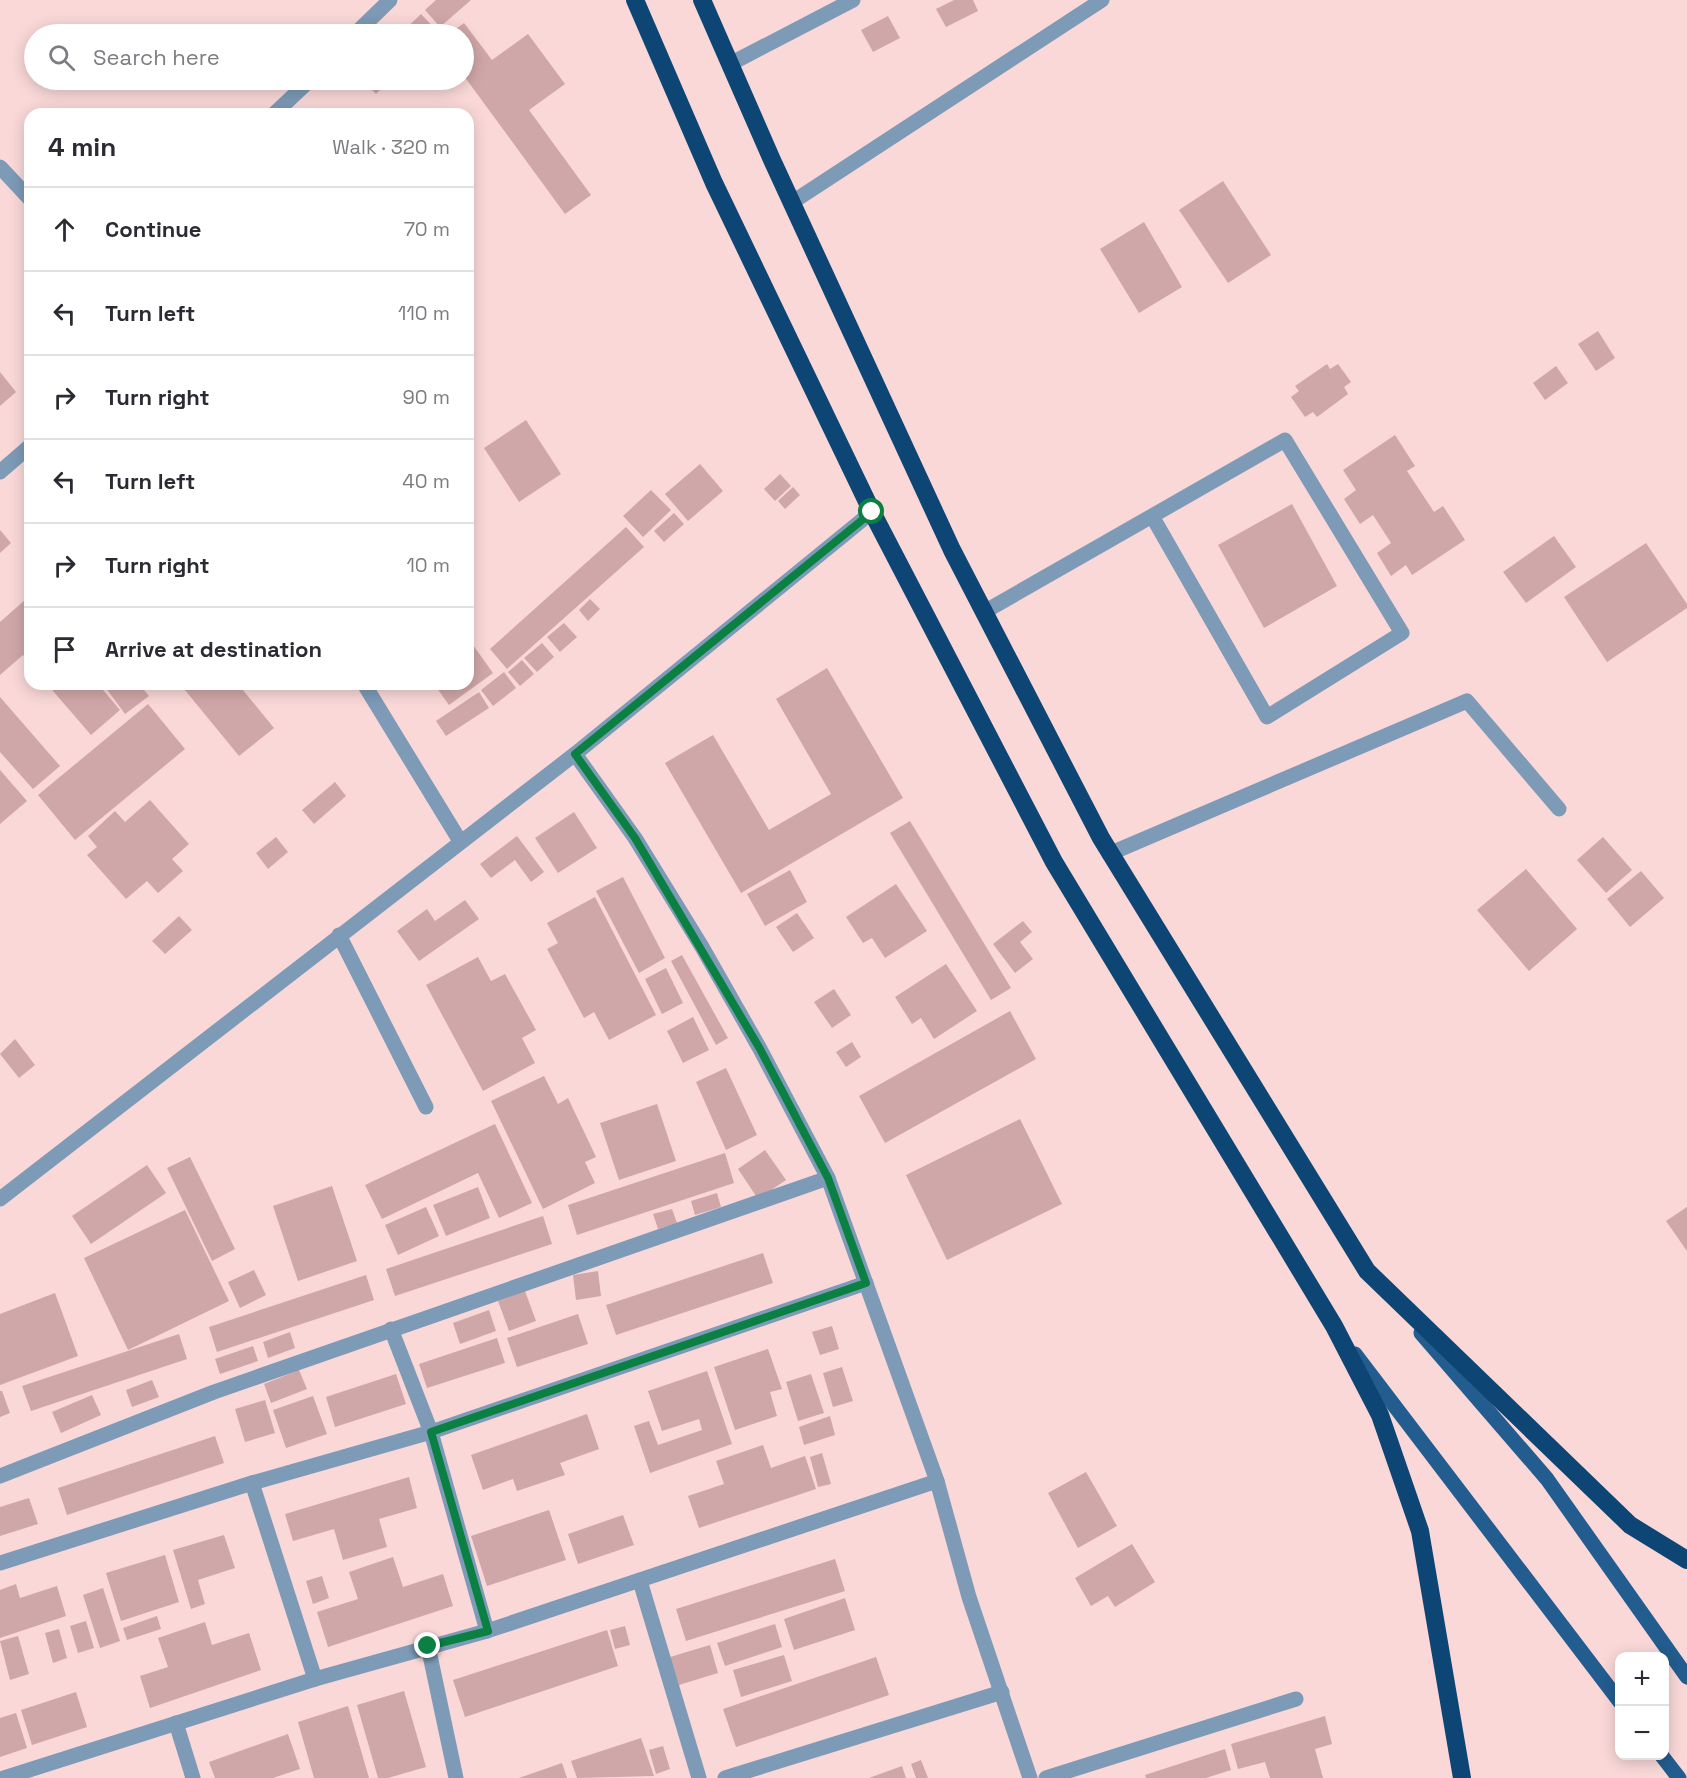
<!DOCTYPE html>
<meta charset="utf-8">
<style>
:root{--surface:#fff;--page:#f7f7f7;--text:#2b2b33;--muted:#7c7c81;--line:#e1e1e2}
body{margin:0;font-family:"Space Grotesk",sans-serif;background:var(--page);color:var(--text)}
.controls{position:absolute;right:18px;bottom:18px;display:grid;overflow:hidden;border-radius:12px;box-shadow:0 3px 15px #0003}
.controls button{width:54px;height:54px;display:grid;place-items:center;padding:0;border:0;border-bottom:2px solid var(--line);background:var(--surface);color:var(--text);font:30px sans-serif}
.stop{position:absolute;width:18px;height:18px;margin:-14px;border:4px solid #0b8043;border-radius:50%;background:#fff}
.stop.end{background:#0b8043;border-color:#fff;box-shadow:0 2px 6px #0008}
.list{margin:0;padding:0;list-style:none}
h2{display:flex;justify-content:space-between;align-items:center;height:78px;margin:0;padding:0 24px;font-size:26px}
h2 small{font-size:20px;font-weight:400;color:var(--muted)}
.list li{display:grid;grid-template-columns:39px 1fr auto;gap:18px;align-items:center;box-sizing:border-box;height:84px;padding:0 24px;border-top:2px solid var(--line)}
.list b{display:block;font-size:22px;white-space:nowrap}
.list em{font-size:20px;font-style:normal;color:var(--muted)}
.icon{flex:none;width:33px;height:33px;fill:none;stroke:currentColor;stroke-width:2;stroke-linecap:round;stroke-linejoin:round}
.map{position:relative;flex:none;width:1687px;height:1778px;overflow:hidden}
.search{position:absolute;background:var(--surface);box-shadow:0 3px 15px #0003;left:24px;top:24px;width:450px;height:66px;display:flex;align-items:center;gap:15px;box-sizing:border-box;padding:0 21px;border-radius:33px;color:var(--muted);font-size:22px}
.panel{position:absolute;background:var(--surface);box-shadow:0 3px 15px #0003;left:24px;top:108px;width:450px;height:582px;border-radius:18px}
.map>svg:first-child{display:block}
</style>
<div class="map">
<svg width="1687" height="1778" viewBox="0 0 1687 1778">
<rect width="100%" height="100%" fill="#fad8d8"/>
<g fill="#d0a7a8">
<polygon points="436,0 471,0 440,27 425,10"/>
<polygon points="954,0 973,0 978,11 946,27 936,9"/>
<polygon points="421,14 439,33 400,34"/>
<polygon points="888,16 900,38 873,52 861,30"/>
<polygon points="464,23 492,60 528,34 565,84 529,110 591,195 565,214 464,76 464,34 449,34"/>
<polygon points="361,80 391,80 376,94"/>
<polygon points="1223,181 1271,255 1228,283 1179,210"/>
<polygon points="1144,222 1182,287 1139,313 1100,249"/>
<polygon points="1598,331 1615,358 1596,371 1578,344"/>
<polygon points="1327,364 1330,369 1338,364 1351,382 1344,387 1348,394 1317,417 1313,412 1305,417 1291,397 1299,391 1295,386"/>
<polygon points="1556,366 1568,383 1545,400 1533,383"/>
<polygon points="0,372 16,392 0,406"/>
<polygon points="526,420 561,474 519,502 484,448"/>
<polygon points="1395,435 1415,466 1407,471 1434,512 1443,506 1465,540 1412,575 1406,565 1391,576 1377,553 1391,543 1373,515 1360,524 1344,499 1356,490 1343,470"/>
<polygon points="700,464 723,491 688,521 665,494"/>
<polygon points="780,474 791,486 775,501 764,489"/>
<polygon points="793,487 800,495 785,509 778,501"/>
<polygon points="651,490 671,510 643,537 623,516"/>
<polygon points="1292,504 1337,586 1264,628 1218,545"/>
<polygon points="674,513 684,524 664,542 654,531"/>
<polygon points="626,527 644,547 507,669 490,649"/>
<polygon points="0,530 11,543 0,553"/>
<polygon points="1554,536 1576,567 1526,603 1503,572"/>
<polygon points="1646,543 1687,604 1687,608 1607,662 1564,597"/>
<polygon points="590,599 600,609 588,621 579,610"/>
<polygon points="25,600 30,606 30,664 23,655 0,675 0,622"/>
<polygon points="564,623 577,637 560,652 547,637"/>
<polygon points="468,638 493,673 449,705 434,684 468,684"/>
<polygon points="542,643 554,657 537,672 524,658"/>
<polygon points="522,660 534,674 520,686 508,672"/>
<polygon points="827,668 903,798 741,893 665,763 713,735 769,830 831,794 776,699"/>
<polygon points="504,672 516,688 493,706 481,690"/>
<polygon points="47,684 98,684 120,710 91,735"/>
<polygon points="103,684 139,684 149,696 125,714"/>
<polygon points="180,684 238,684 274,728 239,756"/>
<polygon points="479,692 489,708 446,736 436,721"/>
<polygon points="0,697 60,766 33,789 0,752"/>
<polygon points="148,704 185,749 75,840 38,795"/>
<polygon points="0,770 27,801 0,824"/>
<polygon points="335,782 346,796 314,824 302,810"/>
<polygon points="150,800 189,844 172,859 183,871 158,893 147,881 126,899 87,855 97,847 88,836 115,811 125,822"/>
<polygon points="574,812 597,848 558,873 535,838"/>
<polygon points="910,821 1011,988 991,1000 890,833"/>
<polygon points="517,836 544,872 531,882 515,860 491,878 480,864"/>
<polygon points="276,837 288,852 268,869 256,853"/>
<polygon points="1603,837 1632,870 1606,893 1577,860"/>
<polygon points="1526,869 1577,929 1529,971 1477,910"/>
<polygon points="790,870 807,902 765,926 747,894"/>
<polygon points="1641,871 1664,898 1630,927 1607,899"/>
<polygon points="623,877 665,958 639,973 596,891"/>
<polygon points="896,884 927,931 885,958 872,938 863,943 846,917"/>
<polygon points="595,897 656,1015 609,1040 594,1012 584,1018 547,949 558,943 547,923"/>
<polygon points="465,900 479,919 419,961 397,931 427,909 435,921"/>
<polygon points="797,913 814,938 793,952 776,927"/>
<polygon points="179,916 192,930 165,954 152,941"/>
<polygon points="1023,921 1032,932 1020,942 1033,959 1015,973 993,944"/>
<polygon points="682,955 728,1038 716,1045 671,961"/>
<polygon points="478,957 491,981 505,974 536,1030 522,1038 535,1063 483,1091 426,985"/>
<polygon points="946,964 977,1011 934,1039 921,1018 912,1024 895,997"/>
<polygon points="666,968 683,1003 662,1014 645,979"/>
<polygon points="834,989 851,1015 832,1028 814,1002"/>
<polygon points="1010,1011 1036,1059 885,1143 859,1096"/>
<polygon points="693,1017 709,1050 683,1063 667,1031"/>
<polygon points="15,1039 35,1065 19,1078 0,1054"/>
<polygon points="852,1042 861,1057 846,1067 836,1052"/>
<polygon points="726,1068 757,1135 726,1150 696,1082"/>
<polygon points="544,1076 558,1104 568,1098 596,1157 585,1162 595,1183 543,1209 491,1101"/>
<polygon points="657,1104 676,1161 619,1180 600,1123"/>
<polygon points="1020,1119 1062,1204 947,1260 906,1175"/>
<polygon points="495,1124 532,1203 499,1218 478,1173 382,1219 365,1185"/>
<polygon points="765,1150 786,1180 758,1199 738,1169"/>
<polygon points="725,1153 734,1183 577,1235 568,1205"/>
<polygon points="190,1157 235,1249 212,1261 167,1168"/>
<polygon points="147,1165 166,1193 91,1244 72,1216"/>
<polygon points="332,1186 357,1261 298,1281 273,1206"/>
<polygon points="478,1187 490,1218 446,1236 433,1205"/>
<polygon points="717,1193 721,1207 695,1215 691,1201"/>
<polygon points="426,1207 439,1236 398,1255 385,1225"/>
<polygon points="1687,1207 1687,1251 1666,1221"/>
<polygon points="672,1209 677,1223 658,1229 653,1214"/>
<polygon points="185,1210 229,1301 128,1350 84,1258"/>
<polygon points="543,1216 552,1244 395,1296 386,1269"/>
<polygon points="763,1253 773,1283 616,1335 606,1305"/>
<polygon points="254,1270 266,1295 240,1308 228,1282"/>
<polygon points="598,1271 601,1296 576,1300 573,1275"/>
<polygon points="366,1275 374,1300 217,1352 209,1327"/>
<polygon points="525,1291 536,1321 509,1331 498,1301"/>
<polygon points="55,1293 78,1356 0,1385 0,1314"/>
<polygon points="489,1310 496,1331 460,1344 453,1323"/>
<polygon points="578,1314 588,1344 517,1367 507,1338"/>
<polygon points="832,1326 839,1349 820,1355 812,1332"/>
<polygon points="290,1332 295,1348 268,1358 263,1342"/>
<polygon points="179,1334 187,1359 31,1411 22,1386"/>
<polygon points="497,1338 505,1363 427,1388 419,1364"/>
<polygon points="253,1346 258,1361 220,1374 215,1359"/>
<polygon points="768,1349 782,1389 770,1392 777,1416 735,1430 714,1367"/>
<polygon points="842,1367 853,1401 833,1407 823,1373"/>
<polygon points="299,1370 307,1389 271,1403 264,1384"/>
<polygon points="707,1371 732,1444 650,1473 634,1426 649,1421 658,1445 702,1430 699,1419 662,1431 648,1391"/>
<polygon points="396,1374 406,1404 335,1427 326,1397"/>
<polygon points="811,1374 824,1413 798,1421 786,1382"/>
<polygon points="152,1380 159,1397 132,1407 126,1390"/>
<polygon points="0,1391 2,1391 10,1413 0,1417"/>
<polygon points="92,1395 101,1415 61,1433 52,1412"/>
<polygon points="313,1396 327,1434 286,1448 273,1410"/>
<polygon points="265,1400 275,1433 245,1442 235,1409"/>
<polygon points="587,1414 599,1449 560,1463 565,1475 517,1491 513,1479 483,1490 471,1455"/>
<polygon points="830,1416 835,1435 804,1445 799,1427"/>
<polygon points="215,1436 224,1463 67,1515 58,1488"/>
<polygon points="763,1445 771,1468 805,1456 816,1489 699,1528 688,1496 724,1484 716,1461"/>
<polygon points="822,1453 831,1484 818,1487 810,1457"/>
<polygon points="1086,1472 1117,1526 1078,1548 1048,1493"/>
<polygon points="409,1477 417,1508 379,1519 387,1547 343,1560 334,1529 293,1541 285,1514"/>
<polygon points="29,1498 38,1524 0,1536 0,1507"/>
<polygon points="549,1510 566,1560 487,1586 471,1536"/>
<polygon points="623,1515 634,1545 578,1564 568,1534"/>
<polygon points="224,1535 235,1568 198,1580 205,1604 191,1609 173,1550"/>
<polygon points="1132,1544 1155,1582 1115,1607 1108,1596 1091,1606 1075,1578"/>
<polygon points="165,1555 179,1602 121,1621 106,1573"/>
<polygon points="393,1557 403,1587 443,1574 453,1606 328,1647 317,1612 358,1599 349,1572"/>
<polygon points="835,1559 845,1591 686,1641 676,1609"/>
<polygon points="322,1576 329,1598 313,1604 306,1581"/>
<polygon points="16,1584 20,1598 57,1586 66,1616 0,1638 0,1590"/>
<polygon points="103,1588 120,1641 100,1648 83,1595"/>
<polygon points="845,1598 855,1630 794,1650 784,1619"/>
<polygon points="157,1616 161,1629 127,1640 123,1628"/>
<polygon points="86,1621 94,1648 78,1653 70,1626"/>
<polygon points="205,1622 212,1645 249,1633 261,1670 150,1708 140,1676 168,1667 158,1638"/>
<polygon points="775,1624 782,1647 725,1666 717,1643"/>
<polygon points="625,1626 630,1645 615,1649 610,1630"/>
<polygon points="59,1629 67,1658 53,1663 45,1633"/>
<polygon points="607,1630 618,1666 465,1717 453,1680"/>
<polygon points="18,1636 29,1674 10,1680 0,1641"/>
<polygon points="710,1645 718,1673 679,1685 670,1657"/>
<polygon points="784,1655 792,1681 741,1697 733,1670"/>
<polygon points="876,1657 889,1695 736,1747 723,1709"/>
<polygon points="404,1691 426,1767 388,1778 378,1778 357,1705"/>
<polygon points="76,1692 87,1727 32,1745 21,1710"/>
<polygon points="348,1706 369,1778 314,1778 298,1722"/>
<polygon points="16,1713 27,1748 0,1757 0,1718"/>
<polygon points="1325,1716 1332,1744 1315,1749 1323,1778 1270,1778 1265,1762 1238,1769 1231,1744"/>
<polygon points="288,1734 300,1769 273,1778 215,1778 209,1762"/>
<polygon points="641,1738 654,1776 577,1778 571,1761"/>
<polygon points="663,1746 670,1769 656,1774 649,1750"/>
<polygon points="1225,1749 1231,1770 1206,1778 1146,1778 1145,1775"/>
<polygon points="921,1760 928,1778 916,1778 911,1764"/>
<polygon points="562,1763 567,1778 519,1778"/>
<polygon points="902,1766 906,1778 869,1778"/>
</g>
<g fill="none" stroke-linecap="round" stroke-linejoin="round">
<g stroke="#7d9ab7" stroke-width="15">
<polyline points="355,34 390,0"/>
<polyline points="730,64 853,0"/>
<polyline points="274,114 310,80"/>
<polyline points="0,167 30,199"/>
<polyline points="791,203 1102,0"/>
<polyline points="0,472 30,446"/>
<polyline points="984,612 1285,440 1402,633 1267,717 1152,516"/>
<polyline points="364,684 460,841"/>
<polyline points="575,754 635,838 702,947 760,1049 828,1178 937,1481 969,1597 1030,1778"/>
<polyline points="1109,854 1467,701 1559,809"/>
<polyline points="339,935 426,1107"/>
<polyline points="0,1199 575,754 872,512"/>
<polyline points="391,1329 431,1432 487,1631"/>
<polyline points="0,1476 214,1392 828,1178"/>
<polyline points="252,1483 315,1679"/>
<polyline points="0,1563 252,1483 431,1432 866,1283"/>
<polyline points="640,1581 699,1778"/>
<polyline points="428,1646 456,1778"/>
<polyline points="176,1723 193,1778"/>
<polyline points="4,1778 315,1679 487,1631 937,1481"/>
<polyline points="725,1778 1002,1692"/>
<polyline points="1046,1778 1296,1699"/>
</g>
<g stroke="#235c8f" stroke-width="15">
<polyline points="1421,1333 1547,1479 1687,1677"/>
<polyline points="1355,1354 1620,1702"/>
<polyline points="1662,1756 1679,1778"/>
</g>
<g stroke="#0d4674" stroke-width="18">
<polyline points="635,0 714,183 872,512 1054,862 1334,1326 1380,1415 1420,1531 1462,1778"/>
<polyline points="702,0 772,160 952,550 1101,838 1367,1271 1630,1525 1687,1560"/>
</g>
</g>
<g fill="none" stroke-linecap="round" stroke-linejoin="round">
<polyline stroke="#0b8043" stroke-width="8" points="428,1646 488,1631 431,1432 866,1283 828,1178 760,1049 635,838 575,754 872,512"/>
</g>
</svg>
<div class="controls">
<button>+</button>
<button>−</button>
</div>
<div class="stop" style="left:872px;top:512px"></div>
<div class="stop end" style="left:428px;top:1646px"></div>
<div class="search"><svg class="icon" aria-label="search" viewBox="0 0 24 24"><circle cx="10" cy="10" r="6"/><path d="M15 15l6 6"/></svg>Search here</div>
<section class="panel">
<h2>4 min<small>Walk · 320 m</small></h2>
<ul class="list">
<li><svg class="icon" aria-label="ahead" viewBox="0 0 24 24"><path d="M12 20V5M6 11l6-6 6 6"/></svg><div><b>Continue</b></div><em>70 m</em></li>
<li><svg class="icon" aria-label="left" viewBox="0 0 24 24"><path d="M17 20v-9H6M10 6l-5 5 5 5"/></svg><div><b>Turn left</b></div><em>110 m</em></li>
<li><svg class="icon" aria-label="right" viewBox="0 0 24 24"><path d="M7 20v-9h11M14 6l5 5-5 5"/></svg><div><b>Turn right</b></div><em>90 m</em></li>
<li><svg class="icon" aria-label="left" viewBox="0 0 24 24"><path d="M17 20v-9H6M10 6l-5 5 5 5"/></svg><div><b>Turn left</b></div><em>40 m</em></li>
<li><svg class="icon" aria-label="right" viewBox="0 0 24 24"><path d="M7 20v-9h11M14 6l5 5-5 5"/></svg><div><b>Turn right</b></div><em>10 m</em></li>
<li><svg class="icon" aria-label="arrive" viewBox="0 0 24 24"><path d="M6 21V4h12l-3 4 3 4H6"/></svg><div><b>Arrive at destination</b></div></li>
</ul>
</section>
</div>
